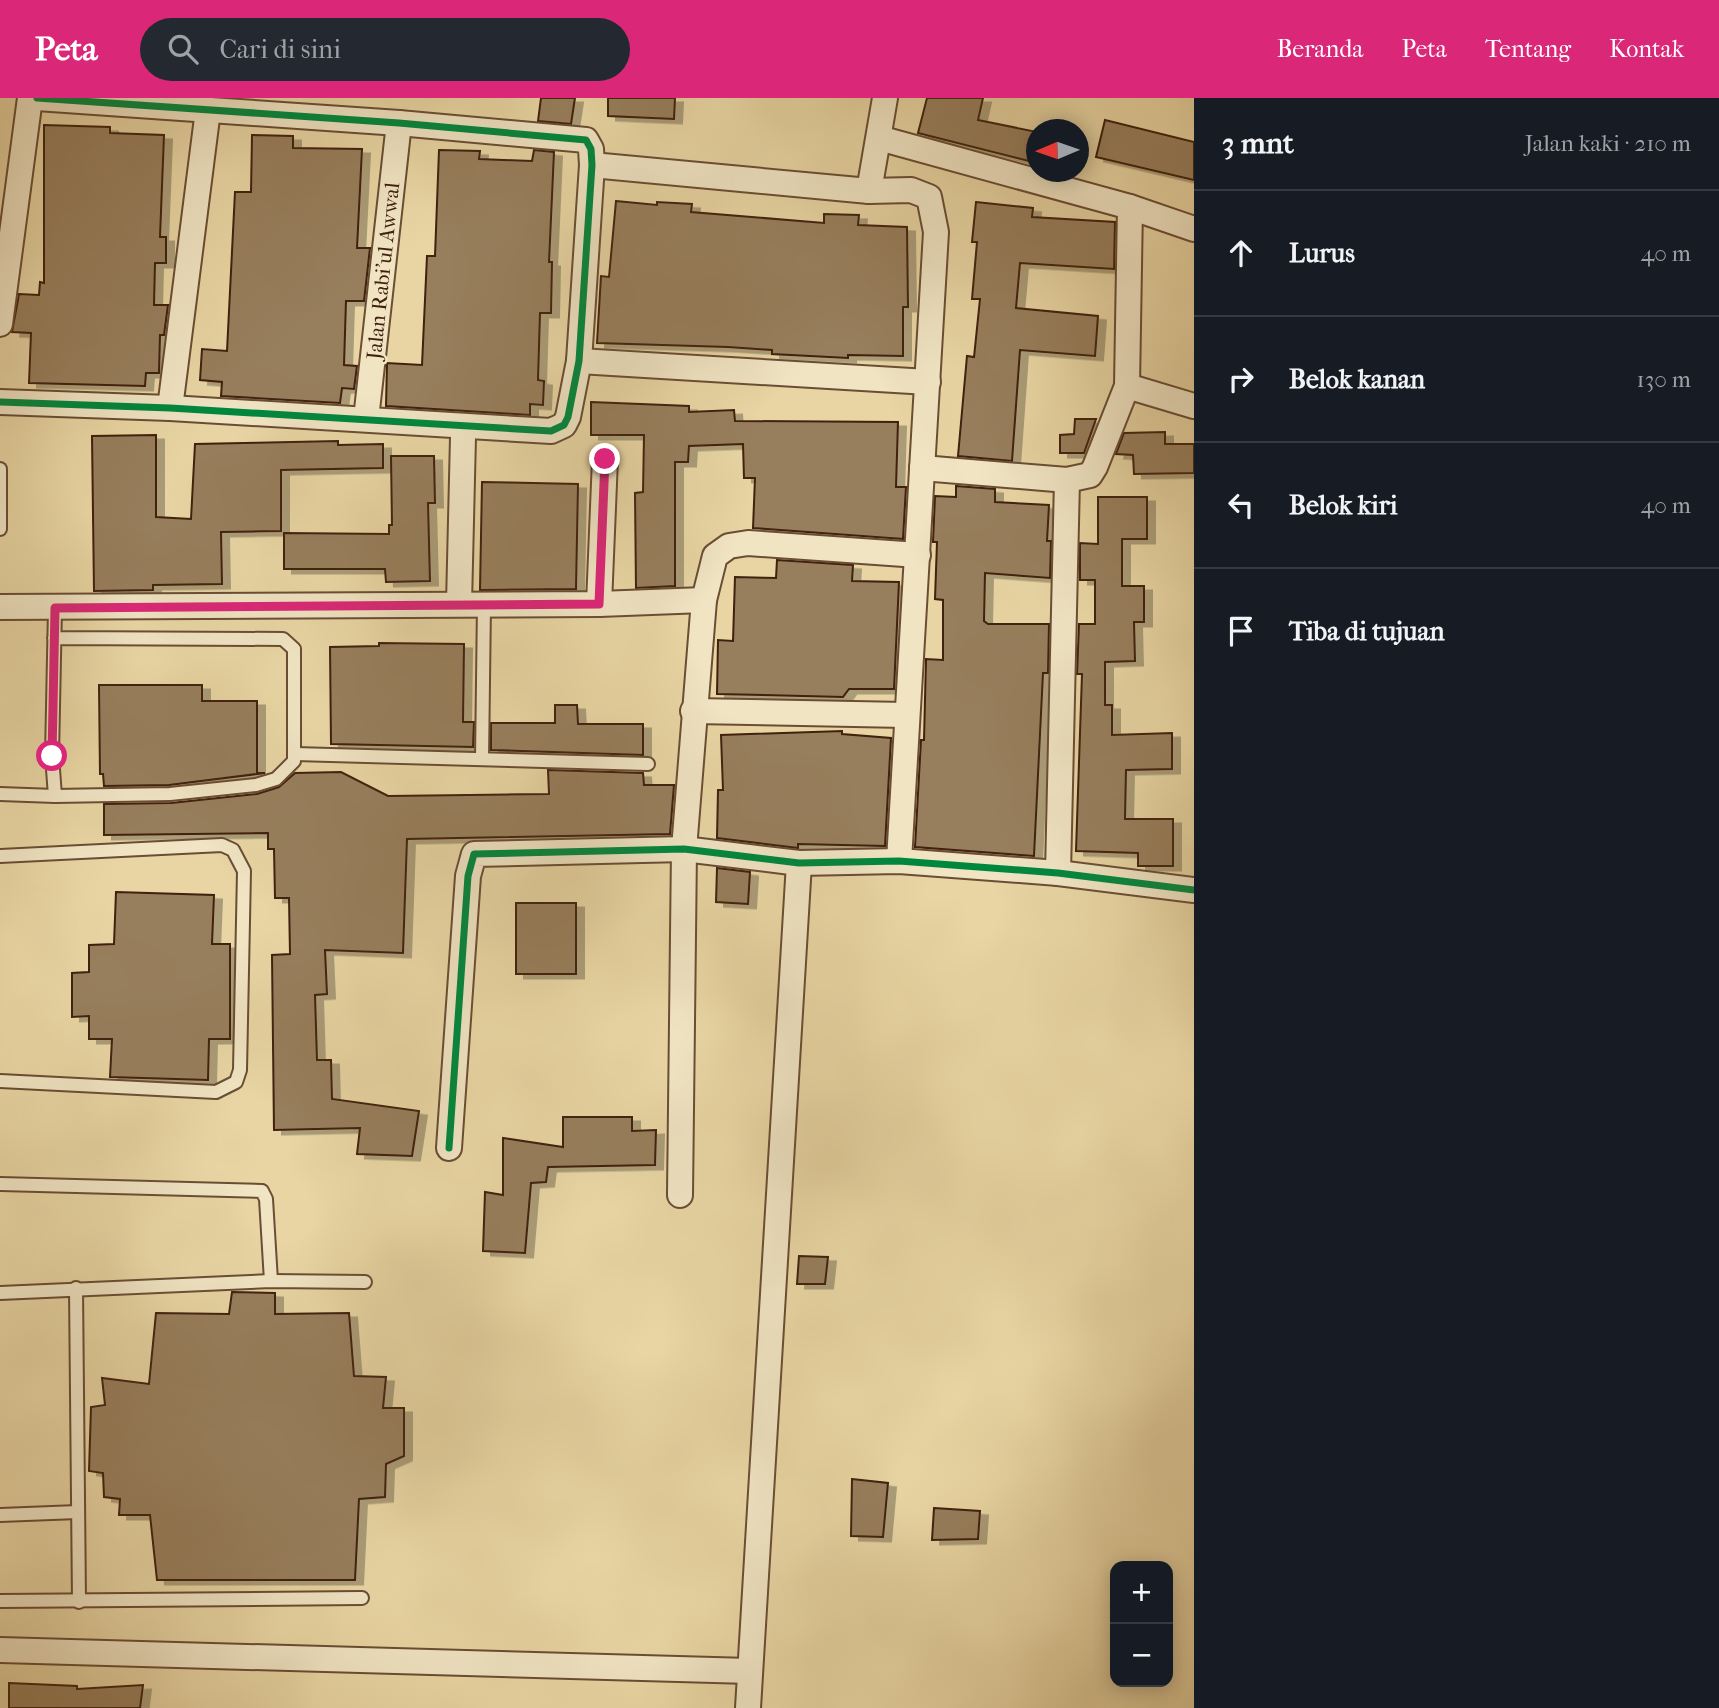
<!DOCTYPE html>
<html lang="id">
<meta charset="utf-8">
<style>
:root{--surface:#171b24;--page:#242831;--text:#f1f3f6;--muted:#9ea1a6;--line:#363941;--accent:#db2777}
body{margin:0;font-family:"IM FELL French Canon",serif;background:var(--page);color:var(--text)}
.controls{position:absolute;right:21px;bottom:21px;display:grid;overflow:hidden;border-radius:14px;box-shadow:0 4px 18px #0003}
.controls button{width:63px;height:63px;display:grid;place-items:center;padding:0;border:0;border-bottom:2px solid var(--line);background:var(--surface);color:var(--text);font:35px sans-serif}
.compass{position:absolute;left:1026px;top:21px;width:63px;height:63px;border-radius:50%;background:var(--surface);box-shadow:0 4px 18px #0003;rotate:268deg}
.stop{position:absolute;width:21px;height:21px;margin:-16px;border:5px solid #db2777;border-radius:50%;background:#fff}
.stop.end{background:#db2777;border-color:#fff;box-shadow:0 2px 7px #0008}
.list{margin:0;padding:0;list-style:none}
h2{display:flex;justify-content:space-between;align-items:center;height:91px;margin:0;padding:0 28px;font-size:30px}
h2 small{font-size:23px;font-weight:400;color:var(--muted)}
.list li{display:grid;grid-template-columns:46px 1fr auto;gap:21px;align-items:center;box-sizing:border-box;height:126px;padding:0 28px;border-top:2px solid var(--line)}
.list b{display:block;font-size:26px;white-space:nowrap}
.list em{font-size:23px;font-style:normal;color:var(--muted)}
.icon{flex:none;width:38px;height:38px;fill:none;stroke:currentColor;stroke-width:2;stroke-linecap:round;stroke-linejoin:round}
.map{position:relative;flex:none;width:1194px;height:1610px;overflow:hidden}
header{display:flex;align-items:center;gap:42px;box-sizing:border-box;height:98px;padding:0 35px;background:var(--accent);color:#fff}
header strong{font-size:33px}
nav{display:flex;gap:38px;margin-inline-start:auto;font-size:24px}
.search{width:490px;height:63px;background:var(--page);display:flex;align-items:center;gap:18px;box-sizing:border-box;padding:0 24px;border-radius:38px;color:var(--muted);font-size:26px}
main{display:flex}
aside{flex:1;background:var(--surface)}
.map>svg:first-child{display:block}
</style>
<header>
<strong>Peta</strong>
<div class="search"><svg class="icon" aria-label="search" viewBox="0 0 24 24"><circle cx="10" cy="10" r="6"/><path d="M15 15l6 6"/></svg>Cari di sini</div>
<nav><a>Beranda</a><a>Peta</a><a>Tentang</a><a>Kontak</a></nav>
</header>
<main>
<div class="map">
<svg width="1194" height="1610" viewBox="0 0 1194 1610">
<defs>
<filter id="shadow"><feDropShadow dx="8" dy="4.5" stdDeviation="0" flood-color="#0004"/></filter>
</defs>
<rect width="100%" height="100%" fill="#e8d5a3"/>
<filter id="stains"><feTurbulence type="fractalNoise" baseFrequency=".00286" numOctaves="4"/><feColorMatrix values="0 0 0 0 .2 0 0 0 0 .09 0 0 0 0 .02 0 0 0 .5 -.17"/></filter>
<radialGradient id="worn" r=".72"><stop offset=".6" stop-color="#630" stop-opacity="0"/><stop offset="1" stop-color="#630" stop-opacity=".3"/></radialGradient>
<g fill="#977e5c" stroke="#40200f" stroke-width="2" filter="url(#shadow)">
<polygon points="541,0 575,0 571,26 538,23"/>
<polygon points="608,0 675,0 674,21 608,18"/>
<polygon points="927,0 983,0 978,22 1037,34 1037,65 918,35"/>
<polygon points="1105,22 1194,44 1194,82 1096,59"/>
<polygon points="44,27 110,29 110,35 164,37 160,139 166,139 166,165 155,165 154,207 168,207 164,237 160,237 159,275 146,275 145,288 29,285 31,235 12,234 19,196 39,197 40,184 44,185"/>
<polygon points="252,37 293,38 293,50 362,51 357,150 370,150 364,203 346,203 344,267 357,268 354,291 342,290 340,305 221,298 222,284 200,282 202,251 227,253 235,94 251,94"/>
<polygon points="439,52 480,53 479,61 532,63 534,52 554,54 549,164 552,164 551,215 540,215 538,282 544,283 543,307 530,306 530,317 386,308 387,265 422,267 427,158 435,158"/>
<polygon points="616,103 657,107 657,104 692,106 691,114 824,125 824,116 859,117 858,127 907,129 908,209 903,209 903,258 848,257 848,260 772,256 772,252 728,249 597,245 601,178 609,179"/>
<polygon points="976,104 1033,110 1032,119 1115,124 1114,171 1020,165 1016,210 1098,218 1095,258 1020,252 1012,363 958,358 967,258 974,259 980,201 972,201 977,144 972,144"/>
<polygon points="591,304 689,308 689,314 734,312 735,323 898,324 896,389 906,389 903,441 753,430 755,380 744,380 743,346 689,348 688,364 675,364 675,488 636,490 635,395 643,394 644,337 591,337"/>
<polygon points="1075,321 1096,321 1084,355 1060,355 1060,337 1074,336"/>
<polygon points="1165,334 1165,346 1194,346 1194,375 1134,376 1133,357 1116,356 1124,335"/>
<polygon points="156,337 156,419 191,421 195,346 338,343 338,347 383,346 383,370 281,372 281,433 221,434 222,486 153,487 153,492 94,493 92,338"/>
<polygon points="391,358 434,358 435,405 428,405 430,483 386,484 385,471 284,471 284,435 389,436 389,427 392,427"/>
<polygon points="482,384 578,386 576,491 480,492"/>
<polygon points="956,388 995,391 995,404 1049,407 1047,443 1051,443 1050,480 985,475 984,523 988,526 1049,526 1048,575 1043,575 1034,758 915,749 921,642 924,642 926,561 943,562 943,502 935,501 937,444 933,444 935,398 956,399"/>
<polygon points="1098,399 1147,399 1147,441 1122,441 1122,488 1144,488 1144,524 1134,524 1135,563 1105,564 1105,607 1112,607 1112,637 1172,635 1172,671 1126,672 1125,721 1173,721 1173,768 1138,768 1138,755 1076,753 1082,576 1077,576 1079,526 1095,526 1095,482 1080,482 1080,445 1098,446"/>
<polygon points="777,462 853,467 852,483 899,484 894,591 849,591 843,599 717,596 718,542 733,543 735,479 776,480"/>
<polygon points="379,545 464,546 463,624 474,624 473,649 331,646 330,549 379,548"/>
<polygon points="99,587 202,587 202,603 257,603 257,675 265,675 169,687 104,688 103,676 100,676"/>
<polygon points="555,607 577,607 578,626 643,626 643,657 491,652 491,625 555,625"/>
<polygon points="842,633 842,636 891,640 885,748 798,746 798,750 717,740 718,692 723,692 721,637"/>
<polygon points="548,672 643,675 644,687 674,687 670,736 407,741 403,855 325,852 327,896 315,897 317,962 331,962 332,1001 419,1013 412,1058 357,1056 360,1030 274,1032 272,857 290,856 289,800 275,800 274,751 268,751 268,735 104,737 104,706 171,705 257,696 279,689 295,675 341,674 388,698 549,696"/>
<polygon points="717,770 750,774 748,806 716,804"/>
<polygon points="116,794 214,797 212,846 230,846 230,941 209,941 208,982 110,979 112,941 89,941 89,918 72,919 72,875 89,874 89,847 114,846"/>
<rect x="516" y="805" width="60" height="71"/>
<polygon points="563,1019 632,1019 632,1033 656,1032 655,1067 548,1069 546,1084 531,1085 525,1155 483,1153 485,1094 503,1097 503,1040 563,1049"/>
<polygon points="799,1158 828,1159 825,1186 797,1186"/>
<polygon points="232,1194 275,1195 275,1216 349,1215 354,1278 386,1279 383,1310 404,1310 404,1358 386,1366 385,1399 359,1401 355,1482 157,1482 150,1417 119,1417 120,1401 104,1399 103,1375 89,1373 91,1309 105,1307 102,1280 149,1286 156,1215 229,1216"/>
<polygon points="852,1381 888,1385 883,1439 851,1438"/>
<polygon points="934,1410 980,1413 978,1441 932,1442"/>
<polygon points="9,1585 77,1588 77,1591 143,1587 140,1610 9,1610"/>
</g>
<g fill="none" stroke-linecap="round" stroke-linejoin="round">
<defs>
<g id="service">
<polyline points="0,371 0,431"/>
<polyline points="54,540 283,541 294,551 294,663 276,681 256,687 170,696 55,698 52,658 55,510"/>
<polyline points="295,656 648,666"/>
<polyline points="482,661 484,506"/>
<polyline points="0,696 55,698"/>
<polyline points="0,758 222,747 233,752 244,773 240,972 236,984 216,994 0,983"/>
<polyline points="0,1086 262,1093 266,1101 271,1183"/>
<polyline points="76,1190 79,1504"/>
<polyline points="0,1195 271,1183 365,1184"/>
<polyline points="0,1417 78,1414"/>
<polyline points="0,1503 362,1500"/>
</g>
<g id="minor">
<polyline points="879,40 1130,109 1127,288 1095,369 1090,377 1067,382 1058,775"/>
<polyline points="592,67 869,93 911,92 929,99 936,134 899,763"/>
<polyline points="869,93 885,0"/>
<polyline points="1130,109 1194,131"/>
<polyline points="0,226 30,0"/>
<polyline points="579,263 928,284"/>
<polyline points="1127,288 1194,308"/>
<polyline points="0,304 170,310 551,333 564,327 568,319 579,263 592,67 591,51 586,42 399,25 37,0"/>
<polyline points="170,310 208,12"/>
<polyline points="366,321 399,25"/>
<polyline points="922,370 1067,382"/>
<polyline points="459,506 463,339"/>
<polyline points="599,506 605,361"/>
<polyline points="0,509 599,506 704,502"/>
<polyline points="693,613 906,617"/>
<polyline points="449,1050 468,778 474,756 684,751 799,765 899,763 1058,775 1194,792"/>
<polyline points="680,1097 684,751 704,502 715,458 729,448 748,445 918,457"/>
<polyline points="0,1552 750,1573"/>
<polyline points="748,1610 799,765"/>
</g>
</defs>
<use href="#service" stroke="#6a4d34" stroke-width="16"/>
<use href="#minor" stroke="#6a4d34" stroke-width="28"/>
<use href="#service" stroke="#f0e4c3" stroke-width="12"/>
<use href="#minor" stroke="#f0e4c3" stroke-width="24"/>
<defs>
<g id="cycleway">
<polyline points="0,304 170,310 551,333 564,327 568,319 579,263 592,67 591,51 586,42 399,25 37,0"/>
<polyline points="449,1050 468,778 474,756 684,751 799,765 899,763 1058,775 1194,792"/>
</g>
</defs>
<use href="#cycleway" stroke="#f0e4c3" stroke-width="11"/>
<use href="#cycleway" stroke="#00873e" stroke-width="7"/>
</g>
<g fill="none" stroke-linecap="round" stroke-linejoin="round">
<polyline stroke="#db2777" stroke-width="9" points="52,658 55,510 599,506 605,361"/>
</g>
<g text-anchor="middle" stroke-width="5" stroke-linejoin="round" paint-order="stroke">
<g font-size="21" fill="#40200f" stroke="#f0e4c3">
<text transform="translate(383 173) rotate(-84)" y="7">Jalan Rabi'ul Awwal</text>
</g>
</g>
<rect width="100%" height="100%" filter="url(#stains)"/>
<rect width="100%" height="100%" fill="url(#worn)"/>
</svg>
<div class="controls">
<button>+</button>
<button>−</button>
</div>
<svg class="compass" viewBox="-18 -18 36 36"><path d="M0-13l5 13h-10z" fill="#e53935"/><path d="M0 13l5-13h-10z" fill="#9ea1a6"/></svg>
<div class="stop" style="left:52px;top:658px"></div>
<div class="stop end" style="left:605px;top:361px"></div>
</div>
<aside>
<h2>3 mnt<small>Jalan kaki · 210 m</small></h2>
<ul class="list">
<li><svg class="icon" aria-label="ahead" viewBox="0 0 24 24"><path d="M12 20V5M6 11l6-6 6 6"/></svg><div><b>Lurus</b></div><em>40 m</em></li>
<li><svg class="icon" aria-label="right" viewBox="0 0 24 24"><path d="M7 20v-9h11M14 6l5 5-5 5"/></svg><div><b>Belok kanan</b></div><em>130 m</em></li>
<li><svg class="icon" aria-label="left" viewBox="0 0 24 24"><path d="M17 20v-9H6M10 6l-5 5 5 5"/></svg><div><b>Belok kiri</b></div><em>40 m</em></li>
<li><svg class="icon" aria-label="arrive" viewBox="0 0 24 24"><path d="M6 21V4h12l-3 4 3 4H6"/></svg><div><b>Tiba di tujuan</b></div></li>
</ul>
</aside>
</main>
